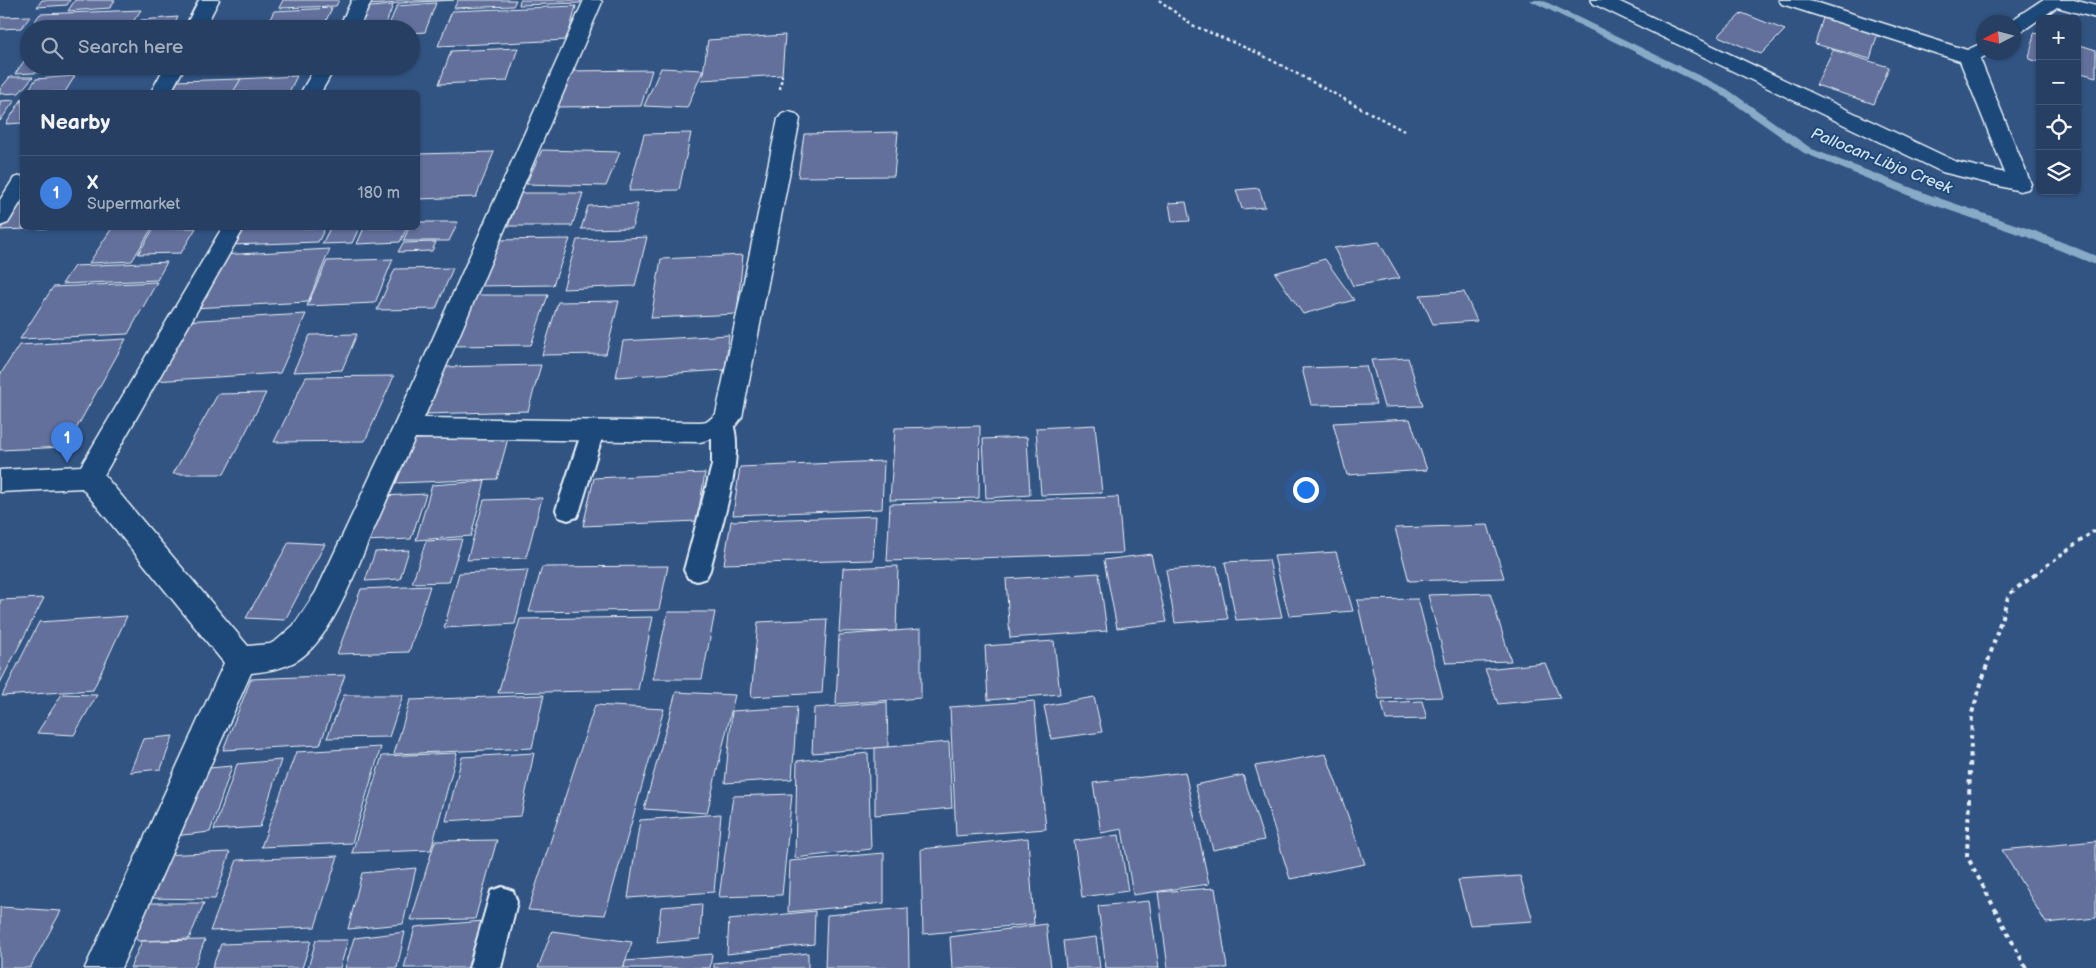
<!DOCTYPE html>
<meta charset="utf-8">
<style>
:root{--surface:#263f62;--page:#324a6b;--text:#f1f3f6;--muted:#a4afbe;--line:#425877;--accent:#ffd166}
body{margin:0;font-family:"Balsamiq Sans",sans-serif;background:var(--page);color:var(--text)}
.controls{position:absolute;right:15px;top:15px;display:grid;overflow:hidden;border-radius:8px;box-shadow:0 1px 4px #0004}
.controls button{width:45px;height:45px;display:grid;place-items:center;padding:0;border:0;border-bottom:1px solid var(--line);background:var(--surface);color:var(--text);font:25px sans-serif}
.compass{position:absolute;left:1976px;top:15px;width:45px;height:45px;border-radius:50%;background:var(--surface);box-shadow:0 1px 4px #0004;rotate:264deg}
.you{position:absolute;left:1305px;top:489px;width:18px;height:18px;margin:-12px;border:4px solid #fff;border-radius:50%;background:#1a73e8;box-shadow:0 0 0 8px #1a73e833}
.badge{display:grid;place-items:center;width:32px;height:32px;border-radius:50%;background:var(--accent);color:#fff;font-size:16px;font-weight:700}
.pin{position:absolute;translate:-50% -41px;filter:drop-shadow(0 1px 2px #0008)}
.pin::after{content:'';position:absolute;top:26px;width:18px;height:15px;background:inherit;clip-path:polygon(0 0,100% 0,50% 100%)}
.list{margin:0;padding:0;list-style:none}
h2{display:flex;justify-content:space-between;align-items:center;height:65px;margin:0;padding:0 20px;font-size:21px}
h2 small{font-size:16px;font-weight:400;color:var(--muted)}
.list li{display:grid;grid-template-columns:32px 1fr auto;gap:15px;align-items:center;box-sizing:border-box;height:75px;padding:0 20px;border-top:1px solid var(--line)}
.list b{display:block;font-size:19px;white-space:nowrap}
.list p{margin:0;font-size:16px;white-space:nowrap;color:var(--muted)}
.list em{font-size:16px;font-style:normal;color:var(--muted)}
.icon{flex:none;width:28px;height:28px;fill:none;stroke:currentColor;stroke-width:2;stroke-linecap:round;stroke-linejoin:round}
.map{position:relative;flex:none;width:2096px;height:968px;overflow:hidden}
.search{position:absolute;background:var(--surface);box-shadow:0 1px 4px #0004;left:20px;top:20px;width:400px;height:55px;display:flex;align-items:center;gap:12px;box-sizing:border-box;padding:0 18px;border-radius:28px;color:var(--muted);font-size:19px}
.panel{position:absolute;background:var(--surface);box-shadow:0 1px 4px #0004;left:20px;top:90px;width:400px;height:140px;border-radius:8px}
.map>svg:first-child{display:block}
</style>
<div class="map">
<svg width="2096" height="968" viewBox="0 0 2096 968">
<rect width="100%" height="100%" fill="#325483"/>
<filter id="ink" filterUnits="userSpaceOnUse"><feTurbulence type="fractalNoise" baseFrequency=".02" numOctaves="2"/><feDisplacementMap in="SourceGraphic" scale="10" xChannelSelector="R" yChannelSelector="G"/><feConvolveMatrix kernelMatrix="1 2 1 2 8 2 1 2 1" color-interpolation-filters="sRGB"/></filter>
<g filter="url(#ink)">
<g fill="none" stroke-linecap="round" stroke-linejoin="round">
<polygon fill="#87abc6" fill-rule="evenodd" points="1529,0 1542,0 1727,89 1812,149 1930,195 2035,231 2096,256 2096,265 2027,237 1922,201 1804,153 1719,93"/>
</g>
<g fill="#64709b" stroke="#e8f1f8">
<polygon points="42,0 70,0 67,5 37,7"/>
<polygon points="75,0 115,0 110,8 68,11"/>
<polygon points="283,0 339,0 336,6 279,8"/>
<polygon points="368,0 454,0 366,5"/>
<polygon points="458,0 516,0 513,6 454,8"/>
<polygon points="520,0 581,0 580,3 519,5"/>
<polygon points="436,3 425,32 411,33 411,29 387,29 397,6"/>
<polygon points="393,5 384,29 352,29 360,8"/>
<polygon points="576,6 567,40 438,46 452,11"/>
<polygon points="332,8 322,29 265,29 274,11"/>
<polygon points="141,10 128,29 29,29 40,14"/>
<polygon points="1742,13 1785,30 1761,54 1718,36"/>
<polygon points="31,16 21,28 0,29 0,17"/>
<polygon points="178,17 172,29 136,29 141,20"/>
<polygon points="1823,18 1878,33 1870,59 1815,44"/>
<polygon points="2034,33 2040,34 2040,62 2029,59"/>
<polygon points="785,35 782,75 702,80 708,40"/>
<polygon points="2077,44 2096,50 2096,77 2077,72"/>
<polygon points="518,48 507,81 439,84 451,51"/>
<polygon points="1833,50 1889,67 1874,104 1816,85"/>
<polygon points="29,54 29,66 54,66 50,72 15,74"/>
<polygon points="60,66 92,66 89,71 55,74"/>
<polygon points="661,68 703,70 687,108 644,106"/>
<polygon points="652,70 641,106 554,107 569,71"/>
<polygon points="75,76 65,92 27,92 36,79"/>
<polygon points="297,76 289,92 232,92 238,79"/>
<polygon points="10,77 33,77 19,93 0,94 0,89"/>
<polygon points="241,79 233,92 168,92 175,81"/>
<polygon points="22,99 22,123 6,124"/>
<polygon points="15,100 0,121 0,101"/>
<polygon points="898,132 894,176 798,177 804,134"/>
<polygon points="691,133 679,190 629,191 644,134"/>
<polygon points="542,150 620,152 606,186 526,184"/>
<polygon points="494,152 476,197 418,199 418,154"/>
<polygon points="1259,188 1265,207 1242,209 1236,190"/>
<polygon points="521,193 583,193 572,226 508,226"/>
<polygon points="1186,202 1190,221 1172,222 1169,203"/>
<polygon points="638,204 632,228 581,229 588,206"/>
<polygon points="22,205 22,228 58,228 0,230 17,206"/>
<polygon points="418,222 458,222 449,241 403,241 409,228 418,228"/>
<polygon points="112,228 152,228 132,261 89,263"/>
<polygon points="154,228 196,228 181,253 138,254"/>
<polygon points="240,228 325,228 318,242 231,245"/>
<polygon points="330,228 359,228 352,243 322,244"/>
<polygon points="364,228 407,228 400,242 357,244"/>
<polygon points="647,237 635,286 563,289 577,240"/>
<polygon points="570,239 553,285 476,286 494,240"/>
<polygon points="436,242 432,251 398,252 403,243"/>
<polygon points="1379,242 1400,278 1353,286 1334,248"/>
<polygon points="330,249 308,302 193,308 220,255"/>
<polygon points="743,255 737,314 651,318 661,259"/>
<polygon points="393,259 375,303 307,306 327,261"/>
<polygon points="1325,259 1354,300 1303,314 1275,273"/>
<polygon points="167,262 157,280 62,284 74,266"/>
<polygon points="453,268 436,309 377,310 395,269"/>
<polygon points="157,282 128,334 20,339 53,287"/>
<polygon points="1464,292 1477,321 1433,324 1420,295"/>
<polygon points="468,295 548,295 531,345 448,346"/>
<polygon points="619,301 606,354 542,355 558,302"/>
<polygon points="306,314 280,373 154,381 184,321"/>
<polygon points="357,334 342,370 293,372 310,335"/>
<polygon points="729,335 725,370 616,377 623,341"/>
<polygon points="126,339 66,447 0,450 0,375 19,345"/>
<polygon points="1408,358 1423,406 1384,407 1371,360"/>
<polygon points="541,365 528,411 425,414 443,367"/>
<polygon points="1366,366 1376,404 1311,405 1302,368"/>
<polygon points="394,376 365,441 274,442 306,377"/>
<polygon points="266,393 224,474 173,474 218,394"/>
<polygon points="1410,419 1427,470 1347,475 1333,423"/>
<polygon points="1095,425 1102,493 1041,495 1036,428"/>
<polygon points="980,426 979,498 890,500 895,428"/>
<polygon points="510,431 497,479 396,483 413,435"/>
<polygon points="1027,437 1030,495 986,498 983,439"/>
<polygon points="884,461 882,509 733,515 740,467"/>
<polygon points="705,473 697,521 583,526 594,478"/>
<polygon points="485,481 471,536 416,540 432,485"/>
<polygon points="426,494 411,539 365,541 380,496"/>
<polygon points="1118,497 1123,553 887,561 890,504"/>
<polygon points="542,498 526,558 467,560 484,500"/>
<polygon points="876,516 873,560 724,564 731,521"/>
<polygon points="1488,525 1504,578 1409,581 1395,528"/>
<polygon points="462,539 449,582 412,583 426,541"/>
<polygon points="289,542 325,544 285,620 246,618"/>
<polygon points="409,550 400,579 365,581 375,552"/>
<polygon points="1336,552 1353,611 1289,616 1274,556"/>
<polygon points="1151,554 1167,622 1117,628 1104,560"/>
<polygon points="1269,560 1282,617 1236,620 1225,562"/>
<polygon points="668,566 659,610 529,612 542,567"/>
<polygon points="898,566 896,631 839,632 843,568"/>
<polygon points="1217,566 1228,619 1175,623 1166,570"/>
<polygon points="528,570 515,624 444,628 459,573"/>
<polygon points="1099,573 1107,631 1010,638 1006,579"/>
<polygon points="430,586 409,652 337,654 361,589"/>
<polygon points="1490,593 1511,661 1446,663 1428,595"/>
<polygon points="44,598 0,683 0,600"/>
<polygon points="1418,599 1443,697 1379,699 1357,600"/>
<polygon points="668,612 715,612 702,679 653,679"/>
<polygon points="127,616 93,690 2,696 39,622"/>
<polygon points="653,617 638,690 498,693 520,619"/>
<polygon points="827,619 822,693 751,697 758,622"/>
<polygon points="921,629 921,698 836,704 839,635"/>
<polygon points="1054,641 1060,694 988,700 985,646"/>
<polygon points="1545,663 1560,698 1498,704 1485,669"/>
<polygon points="345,675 320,745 223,750 251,679"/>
<polygon points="676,692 735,695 707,813 644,809"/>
<polygon points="62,694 97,695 74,735 37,733"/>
<polygon points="344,695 403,695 389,737 327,738"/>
<polygon points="544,695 532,748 394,754 410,700"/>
<polygon points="1094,697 1102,732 1051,739 1044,706"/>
<polygon points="1034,701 1046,829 956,836 950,707"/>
<polygon points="1422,701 1427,719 1386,720 1382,703"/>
<polygon points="887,702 888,747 812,753 814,708"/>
<polygon points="595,705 664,709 605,915 528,910"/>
<polygon points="797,707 792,779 725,783 732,711"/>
<polygon points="173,736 161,769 130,772 143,739"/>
<polygon points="949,742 952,808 875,815 875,748"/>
<polygon points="381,747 352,843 261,847 296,752"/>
<polygon points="457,753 431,850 352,853 382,756"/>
<polygon points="534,753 521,816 446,821 462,757"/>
<polygon points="868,753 871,849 795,858 797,761"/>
<polygon points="1326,754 1365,864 1290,879 1255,766"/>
<polygon points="281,760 260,827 214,830 237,764"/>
<polygon points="232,766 210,832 174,836 198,769"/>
<polygon points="1185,772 1209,884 1133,895 1122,829 1101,833 1093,783"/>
<polygon points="1243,775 1264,840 1213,850 1195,785"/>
<polygon points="792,794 782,895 719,897 733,796"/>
<polygon points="721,814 714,892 628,898 640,820"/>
<polygon points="1119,835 1128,891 1082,897 1074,841"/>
<polygon points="1028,838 1034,924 923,934 921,849"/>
<polygon points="497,840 475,919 411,920 435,841"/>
<polygon points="2096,841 2096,918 2046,923 2002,850"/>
<polygon points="230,852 215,899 143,898 161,855"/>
<polygon points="884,853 884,903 788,912 790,861"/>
<polygon points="338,856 315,927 210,931 237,860"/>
<polygon points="416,868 403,924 348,929 362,873"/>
<polygon points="1520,876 1533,921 1470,925 1458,880"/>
<polygon points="1215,888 1227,968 1168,968 1158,892"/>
<polygon points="1149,901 1159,968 1106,968 1098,906"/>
<polygon points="142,903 204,903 189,939 138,941 129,931"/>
<polygon points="702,904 700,939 657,943 661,907"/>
<polygon points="0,907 61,911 30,968 0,968"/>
<polygon points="908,908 909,968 825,968 827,915"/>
<polygon points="815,911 814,944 727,954 729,920"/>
<polygon points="483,921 473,968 404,968 415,927"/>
<polygon points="1046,924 1051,968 952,968 950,937"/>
<polygon points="552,931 632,942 623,968 538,968"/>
<polygon points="405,932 397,968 345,968 354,938"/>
<polygon points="1096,937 1100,968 1066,968 1063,941"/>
<polygon points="205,940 194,968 130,968 142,941"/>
<polygon points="316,940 348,940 340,968 308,968"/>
<polygon points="311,941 302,968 212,968 221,944"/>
<polygon points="808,953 808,968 714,968 714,963"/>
<polygon points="712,954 710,968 624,968 625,961"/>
</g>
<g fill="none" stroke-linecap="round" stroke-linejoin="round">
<defs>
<g id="lane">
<path d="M723,417L731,420C748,451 718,535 710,570L706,578L697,581L688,578L684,570L712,465V426L715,420Z"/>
<polygon points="593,422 601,425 604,431 580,510 577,517 568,520 559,517 556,510 582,431 585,425"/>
<polygon points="502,887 513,891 517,902 501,968 469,968 491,891"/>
</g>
<g id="street">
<polygon points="199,0 219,0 204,29 184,29"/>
<polygon points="352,0 372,0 358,29 338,29"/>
<path d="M584,0H600L602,2L424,418L700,422L708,421L716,414L778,119L782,114L789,112L796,114L800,119L742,417L729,434L700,442L415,438C399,472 384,506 369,540C354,575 331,639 298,660C283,669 267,671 251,673L121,968H85L224,663L82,488L0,492V470L81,466L222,228H244L104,475L248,646L270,644L277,640L294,625L316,592L393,428Z"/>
<polygon points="1591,0 1616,0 1957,162 2005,173 1960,61 1782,4 1779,0 1809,0 1967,50 1984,42 1984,52 1991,52 1980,59 2031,184 2028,189 2020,191 1942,172 1594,4"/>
<polygon points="2042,0 2074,0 2096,6 2096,18 2057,7 2021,32 2014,34 2014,22 2009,22"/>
<polygon points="165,66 185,66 171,92 151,92"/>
<polygon points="316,66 336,66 321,92 301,92"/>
<polygon points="22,176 22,200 8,223 0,226 0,200 14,178"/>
</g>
</defs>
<use href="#lane" stroke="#e8f1f8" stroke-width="4"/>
<use href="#street" stroke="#e8f1f8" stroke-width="3"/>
<g stroke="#e8f1f8" stroke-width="2.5" stroke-dasharray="3 3" stroke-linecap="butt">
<polyline points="1159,0 1192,25 1258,53 1404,131"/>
<polyline points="780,89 782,75"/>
</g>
<polyline stroke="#e8f1f8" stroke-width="3" stroke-dasharray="4 4" stroke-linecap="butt" points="2034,575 2092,532 2096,532"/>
<polyline stroke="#e8f1f8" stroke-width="4" stroke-dasharray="4.5 4.5" stroke-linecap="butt" points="2026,968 1967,856 1972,713 2009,594 2036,574"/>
<use href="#lane" fill="#1f4a7a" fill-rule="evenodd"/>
<use href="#street" fill="#1f4a7a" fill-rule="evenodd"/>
</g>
</g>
<g text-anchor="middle" stroke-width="4" stroke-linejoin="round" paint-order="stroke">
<g font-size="16" font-style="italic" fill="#d0e0eb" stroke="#1f4a7a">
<text transform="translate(1882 160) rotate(22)" y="6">Pallocan-Libjo Creek</text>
</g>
</g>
</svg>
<div class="controls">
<button>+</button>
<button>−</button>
<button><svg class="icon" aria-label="locate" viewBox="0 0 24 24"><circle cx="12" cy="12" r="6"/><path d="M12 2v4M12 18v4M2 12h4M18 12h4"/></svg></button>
<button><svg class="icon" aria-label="layers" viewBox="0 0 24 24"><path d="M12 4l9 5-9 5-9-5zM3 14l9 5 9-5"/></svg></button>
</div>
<svg class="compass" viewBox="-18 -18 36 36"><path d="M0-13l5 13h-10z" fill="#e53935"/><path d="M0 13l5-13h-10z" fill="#a4afbe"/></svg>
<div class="you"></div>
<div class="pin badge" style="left:67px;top:463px;background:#3f7fe0">1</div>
<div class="search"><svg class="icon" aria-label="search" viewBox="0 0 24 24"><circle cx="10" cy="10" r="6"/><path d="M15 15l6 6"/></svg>Search here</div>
<section class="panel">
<h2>Nearby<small></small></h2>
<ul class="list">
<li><span class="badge" style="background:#3f7fe0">1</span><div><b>X</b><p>Supermarket</p></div><em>180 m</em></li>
</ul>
</section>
</div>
